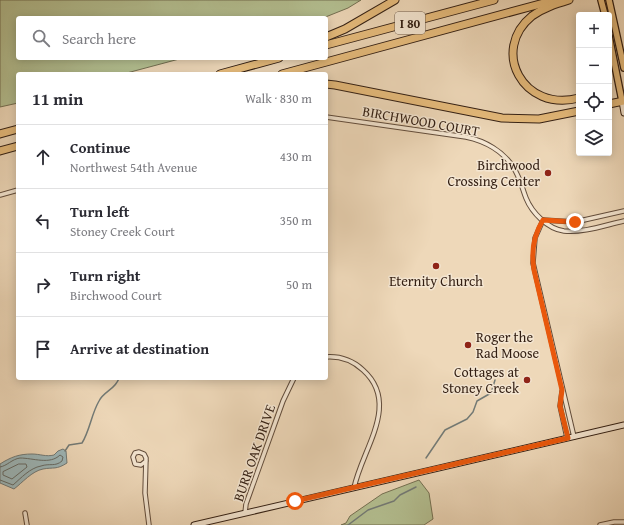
<!DOCTYPE html>
<meta charset="utf-8">
<style>
:root{--surface:#fff;--page:#f7f7f7;--text:#2b2b33;--muted:#7c7c81;--line:#e1e1e2}
body{margin:0;font-family:"Gentium Book Plus",serif;background:var(--page);color:var(--text)}
.controls{position:absolute;right:12px;top:12px;display:grid;overflow:hidden;border-radius:4px;box-shadow:0 2px 10px #0003}
.controls button{width:36px;height:36px;display:grid;place-items:center;padding:0;border:0;border-bottom:1px solid var(--line);background:var(--surface);color:var(--text);font:20px sans-serif}
.stop{position:absolute;width:12px;height:12px;margin:-9px;border:3px solid #ea580c;border-radius:50%;background:#fff}
.stop.end{background:#ea580c;border-color:#fff;box-shadow:0 1px 4px #0008}
.list{margin:0;padding:0;list-style:none}
h2{display:flex;justify-content:space-between;align-items:center;height:52px;margin:0;padding:0 16px;font-size:17px}
h2 small{font-size:13px;font-weight:400;color:var(--muted)}
.list li{display:grid;grid-template-columns:26px 1fr auto;gap:12px;align-items:center;box-sizing:border-box;height:64px;padding:0 16px;border-top:1px solid var(--line)}
.list b{display:block;font-size:15px;white-space:nowrap}
.list p{margin:0;font-size:13px;white-space:nowrap;color:var(--muted)}
.list em{font-size:13px;font-style:normal;color:var(--muted)}
.icon{flex:none;width:22px;height:22px;fill:none;stroke:currentColor;stroke-width:2;stroke-linecap:round;stroke-linejoin:round}
.map{position:relative;flex:none;width:624px;height:525px;overflow:hidden}
.search{position:absolute;background:var(--surface);box-shadow:0 2px 10px #0003;left:16px;top:16px;width:312px;height:44px;display:flex;align-items:center;gap:10px;box-sizing:border-box;padding:0 14px;border-radius:4px;color:var(--muted);font-size:15px}
.panel{position:absolute;background:var(--surface);box-shadow:0 2px 10px #0003;left:16px;top:72px;width:312px;height:308px;border-radius:4px}
.map>svg:first-child{display:block}
</style>
<div class="map">
<svg width="624" height="525" viewBox="0 0 624 525">
<rect width="100%" height="100%" fill="#eed8b9"/>
<filter id="stains"><feTurbulence type="fractalNoise" baseFrequency=".005" numOctaves="4"/><feColorMatrix values="0 0 0 0 .2 0 0 0 0 .09 0 0 0 0 .02 0 0 0 .5 -.17"/></filter>
<radialGradient id="worn" r=".72"><stop offset=".6" stop-color="#630" stop-opacity="0"/><stop offset="1" stop-color="#630" stop-opacity=".3"/></radialGradient>
<g fill="#b4c092" stroke="#747052">
<polygon points="0,0 361,0 348,8 323,18 18,18 18,58 183,58 123,74 18,74 18,103 0,107"/>
<polygon points="419,480 429,493 433,519 424,525 341,525 346,523 350,516 382,494"/>
</g>
<path fill="#9eb8ba" stroke="#737b77" d="M63,449L66,451L67,463C56,470 54,467 43,469C32,471 22,483 14,489L0,483V464C11,457 19,454 32,454C40,454 46,457 54,455L58,451Z"/>
<g fill="none" stroke-linecap="round" stroke-linejoin="round">
<g stroke="#686c66" stroke-width="1">
<polygon points="19,464 26,464 27,467 12,479 3,475 3,472"/>
<path d="M0,467C7,466 12,459 20,458C33,458 50,465 60,455L63,457L62,461C55,467 50,463 41,466C30,468 21,478 13,485L0,480"/>
</g>
<g stroke="#737b77" stroke-width="1.5">
<path d="M65,451L69,445L82,443C90,430 91,415 99,401C104,391 116,389 119,378"/>
<polyline points="426,458 445,430 467,419 473,412 477,401 491,393 495,380"/>
<polyline points="348,525 368,510 394,501 400,495 416,487"/>
</g>
<defs>
<g id="street">
<path d="M326,117L466,137C485,141 503,151 513,167C520,177 522,188 526,198C532,213 548,229 564,231C584,233 605,225 624,221"/>
<polyline points="0,195 18,190"/>
<polyline points="543,220 535,238 533,263 574,437"/>
<polyline points="543,220 575,222 624,211"/>
<path d="M326,357C340,356 352,360 363,370C401,404 362,449 354,488"/>
<polyline points="562,391 560,406 567,438"/>
<polyline points="146,461 141,465 135,464 133,457 135,453 139,452 144,454 146,458 145,493 149,525"/>
<polyline points="25,513 27,525"/>
<polyline points="245,513 246,504 283,401 294,378"/>
<polyline points="600,525 614,522 624,522"/>
</g>
<g id="secondary">
<polyline points="622,101 624,113"/>
<polyline points="194,525 624,425"/>
</g>
<g id="primary">
<polyline points="601,0 605,15"/>
<polyline points="609,0 624,68"/>
<polyline points="609,36 622,101"/>
</g>
<g id="highway">
<path d="M569,0C556,4 543,8 532,16C490,50 523,113 579,98"/>
<polyline points="326,37 345,29 395,0"/>
<polyline points="326,45 494,0"/>
<polyline points="220,74 279,58"/>
<polyline points="282,74 555,0"/>
<polyline points="326,84 335,85 502,118 539,119 579,111"/>
<polyline points="609,104 624,101"/>
<polyline points="0,134 18,129"/>
<polyline points="0,151 18,146"/>
</g>
</defs>
<use href="#street" stroke="#624d3c" stroke-width="5.5"/>
<use href="#secondary" stroke="#331f13" stroke-width="7"/>
<use href="#primary" stroke="#331f13" stroke-width="8"/>
<use href="#highway" stroke="#331f13" stroke-width="9"/>
<use href="#street" stroke="#f4e6d2" stroke-width="3.5"/>
<use href="#secondary" stroke="#f4e6d2" stroke-width="5"/>
<use href="#primary" stroke="#e7bc7c" stroke-width="5.5"/>
<use href="#highway" stroke="#e7bc7c" stroke-width="7"/>
</g>
<g fill="none" stroke-linecap="round" stroke-linejoin="round">
<path stroke="#ea580c" stroke-width="5" d="M295,501L568,438L560,406L562,390L534,270C531,252 533,236 543,220L575,222"/>
</g>
<g fill="#8f2418" stroke="#f4e6d2" stroke-width="1.5">
<circle cx="548" cy="173" r="4"/>
<circle cx="436" cy="266" r="4"/>
<circle cx="468" cy="345" r="4"/>
<circle cx="527" cy="380" r="4"/>
</g>
<g text-anchor="middle" stroke-width="3" stroke-linejoin="round" paint-order="stroke">
<rect fill="#f4e6d2" stroke="#6d5b4c" stroke-width="1" x="395" y="12" width="30" height="22" rx="3"/>
<g font-size="13" font-weight="bold" fill="#331f13">
<text x="410" y="28">I 80</text>
</g>
<g font-size="14" fill="#331f13" stroke="#f4e6d2">
<text transform="translate(421 121) rotate(10)" y="5">BIRCHWOOD COURT</text>
<text transform="translate(254 453) rotate(-71)" y="5">BURR OAK DRIVE</text>
</g>
<g font-size="14" fill="#331f13" stroke="#f4e6d2" text-anchor="end">
<text x="540" y="170">Birchwood<tspan x="540" dy="16">Crossing Center</tspan></text>
<text x="436" y="286" text-anchor="middle">Eternity Church</text>
<text x="476" y="342" text-anchor="start">Roger the<tspan x="476" dy="16">Rad Moose</tspan></text>
<text x="519" y="377">Cottages at<tspan x="519" dy="16">Stoney Creek</tspan></text>
</g>
</g>
<rect width="100%" height="100%" filter="url(#stains)"/>
<rect width="100%" height="100%" fill="url(#worn)"/>
</svg>
<div class="controls">
<button>+</button>
<button>−</button>
<button><svg class="icon" aria-label="locate" viewBox="0 0 24 24"><circle cx="12" cy="12" r="6"/><path d="M12 2v4M12 18v4M2 12h4M18 12h4"/></svg></button>
<button><svg class="icon" aria-label="layers" viewBox="0 0 24 24"><path d="M12 4l9 5-9 5-9-5zM3 14l9 5 9-5"/></svg></button>
</div>
<div class="stop" style="left:295px;top:501px"></div>
<div class="stop end" style="left:575px;top:222px"></div>
<div class="search"><svg class="icon" aria-label="search" viewBox="0 0 24 24"><circle cx="10" cy="10" r="6"/><path d="M15 15l6 6"/></svg>Search here</div>
<section class="panel">
<h2>11 min<small>Walk · 830 m</small></h2>
<ul class="list">
<li><svg class="icon" aria-label="ahead" viewBox="0 0 24 24"><path d="M12 20V5M6 11l6-6 6 6"/></svg><div><b>Continue</b><p>Northwest 54th Avenue</p></div><em>430 m</em></li>
<li><svg class="icon" aria-label="left" viewBox="0 0 24 24"><path d="M17 20v-9H6M10 6l-5 5 5 5"/></svg><div><b>Turn left</b><p>Stoney Creek Court</p></div><em>350 m</em></li>
<li><svg class="icon" aria-label="right" viewBox="0 0 24 24"><path d="M7 20v-9h11M14 6l5 5-5 5"/></svg><div><b>Turn right</b><p>Birchwood Court</p></div><em>50 m</em></li>
<li><svg class="icon" aria-label="arrive" viewBox="0 0 24 24"><path d="M6 21V4h12l-3 4 3 4H6"/></svg><div><b>Arrive at destination</b></div></li>
</ul>
</section>
</div>
